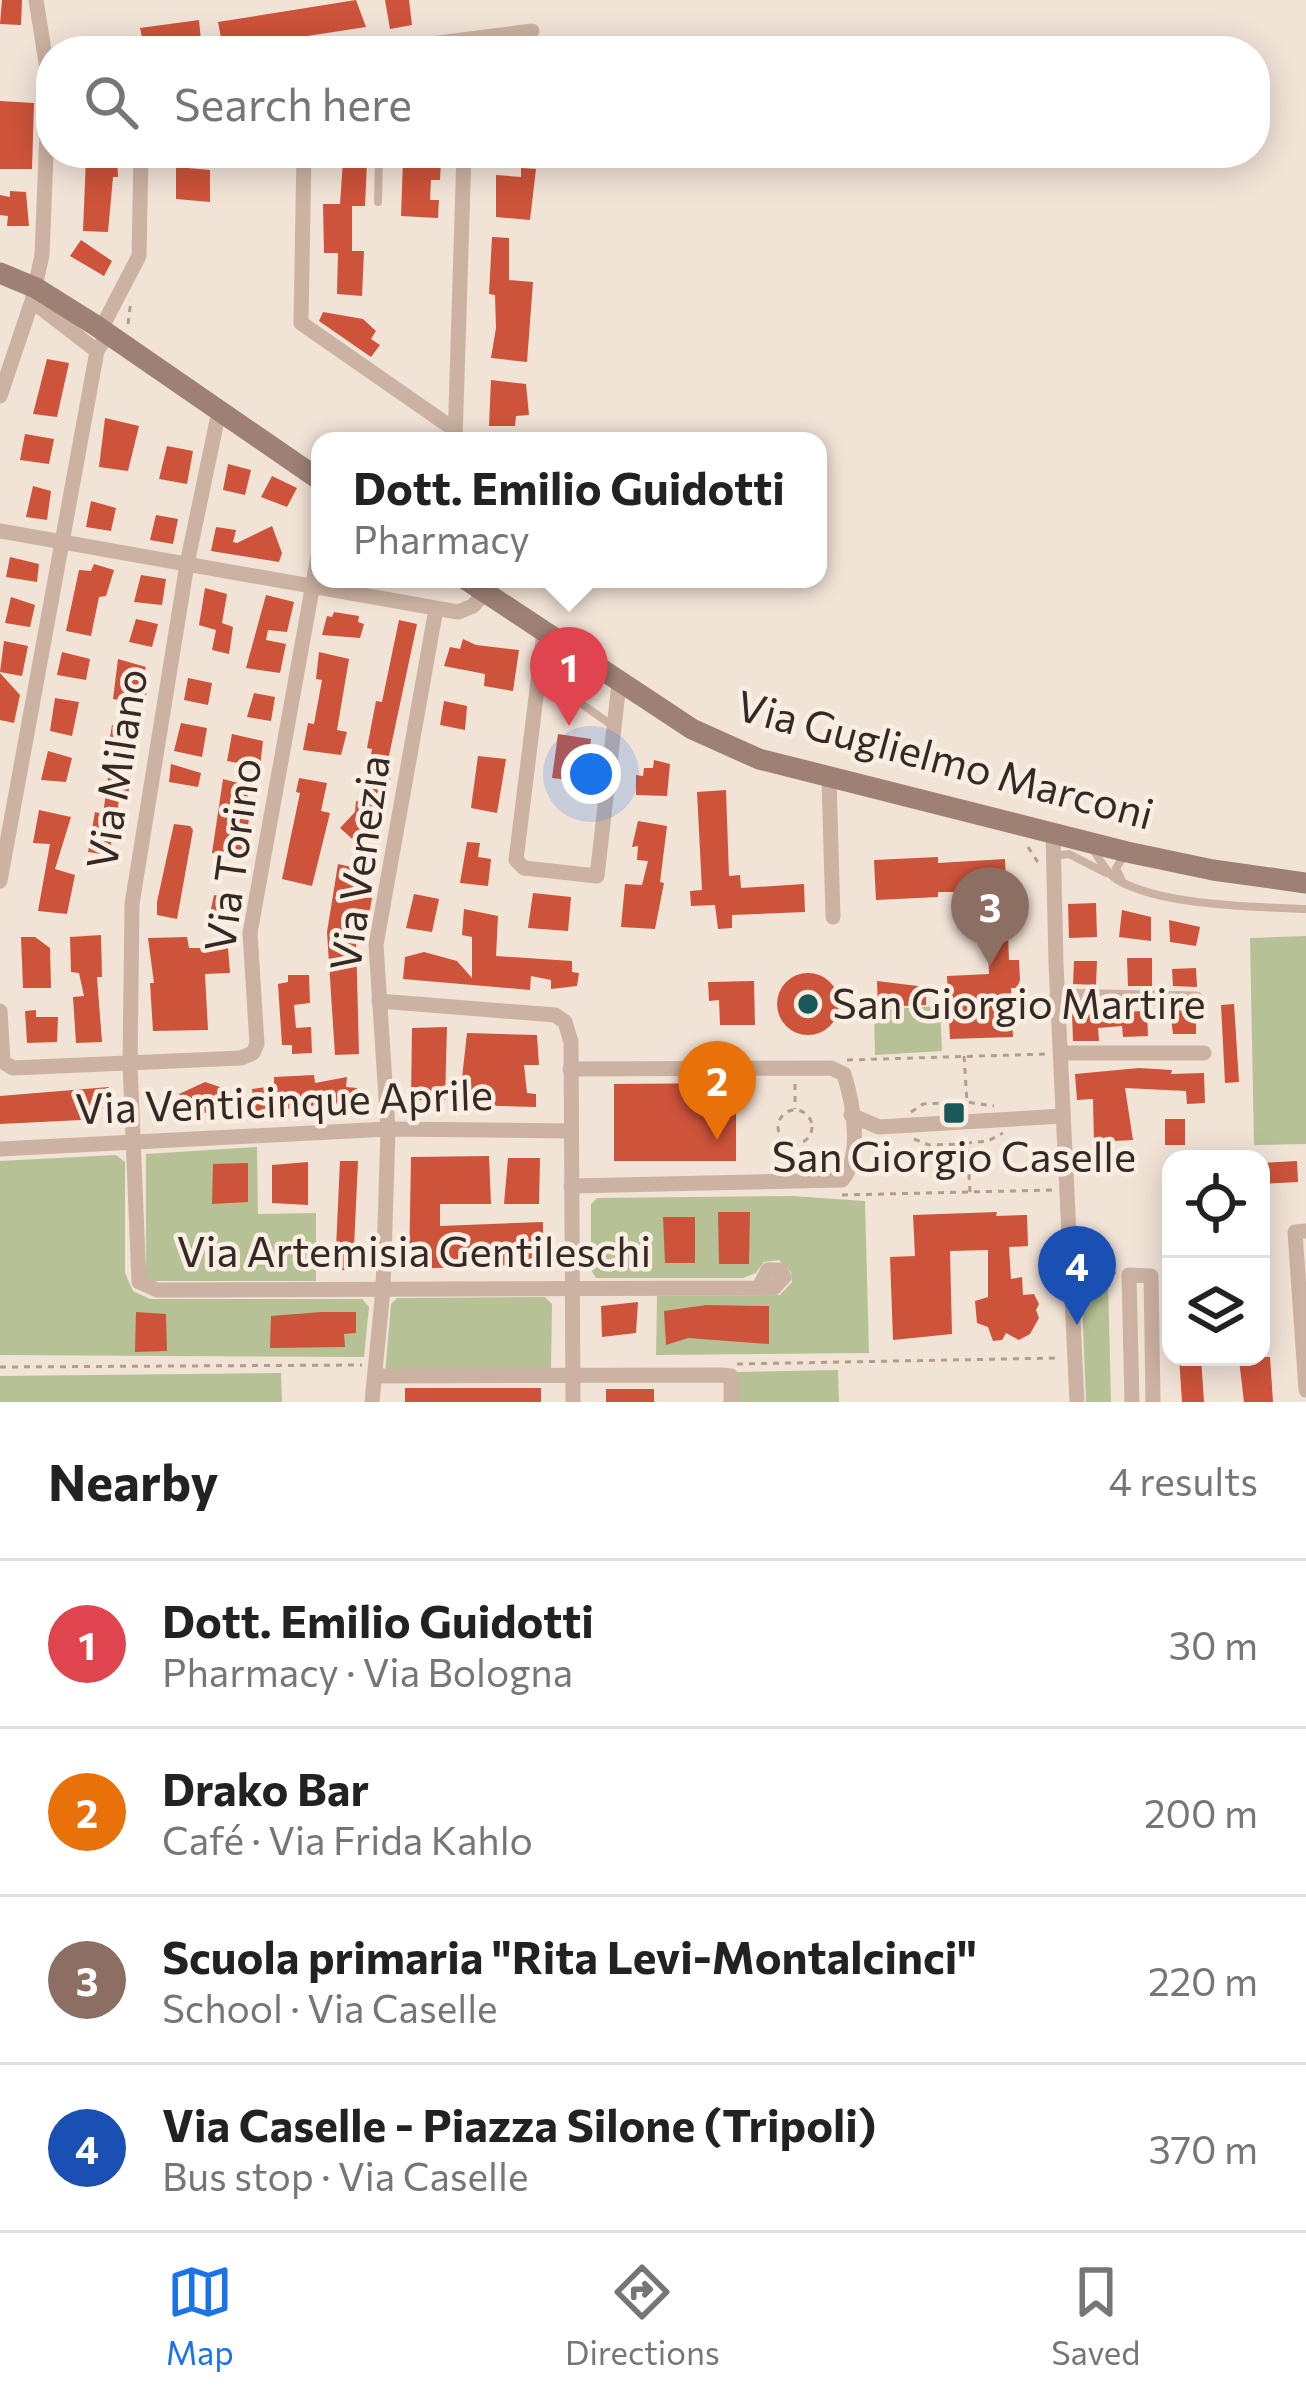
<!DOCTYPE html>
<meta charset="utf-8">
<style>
:root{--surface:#fff;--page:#f6f6f6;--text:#222;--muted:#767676;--line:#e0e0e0;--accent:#1a73e8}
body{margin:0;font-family:Commissioner,sans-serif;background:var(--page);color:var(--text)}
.controls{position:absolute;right:36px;bottom:36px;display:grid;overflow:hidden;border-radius:24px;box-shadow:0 6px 30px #0003}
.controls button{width:108px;height:108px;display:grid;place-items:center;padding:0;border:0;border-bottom:3px solid var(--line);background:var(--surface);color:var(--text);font:60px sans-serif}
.you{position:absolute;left:591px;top:774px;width:42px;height:42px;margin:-30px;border:9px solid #fff;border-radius:50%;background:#1a73e8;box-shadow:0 0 0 18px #1a73e833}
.badge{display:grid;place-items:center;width:78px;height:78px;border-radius:50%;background:var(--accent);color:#fff;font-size:39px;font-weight:700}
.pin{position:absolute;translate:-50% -99px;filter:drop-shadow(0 3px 6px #0008)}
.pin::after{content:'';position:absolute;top:63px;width:42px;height:36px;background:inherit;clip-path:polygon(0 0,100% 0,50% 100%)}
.popup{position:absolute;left:311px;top:432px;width:516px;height:156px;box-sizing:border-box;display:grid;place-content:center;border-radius:24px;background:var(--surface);filter:drop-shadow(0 3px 9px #0005);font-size:39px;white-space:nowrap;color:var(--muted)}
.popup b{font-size:45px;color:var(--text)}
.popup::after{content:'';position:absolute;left:50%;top:100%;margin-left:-24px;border:24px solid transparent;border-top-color:var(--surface)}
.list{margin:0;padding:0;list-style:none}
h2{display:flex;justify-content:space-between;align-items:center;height:156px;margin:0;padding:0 48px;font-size:51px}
h2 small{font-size:39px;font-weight:400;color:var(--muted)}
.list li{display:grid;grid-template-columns:78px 1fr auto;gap:36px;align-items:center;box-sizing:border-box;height:168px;padding:0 48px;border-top:3px solid var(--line)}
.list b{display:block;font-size:45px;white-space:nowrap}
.list p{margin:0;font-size:39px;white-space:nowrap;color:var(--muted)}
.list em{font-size:39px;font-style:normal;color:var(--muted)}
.icon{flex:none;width:66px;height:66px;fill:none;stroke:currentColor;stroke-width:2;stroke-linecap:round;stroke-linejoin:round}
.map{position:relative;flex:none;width:1306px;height:1402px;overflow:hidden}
.search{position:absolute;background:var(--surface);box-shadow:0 6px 30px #0003;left:36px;right:36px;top:36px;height:132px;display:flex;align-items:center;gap:30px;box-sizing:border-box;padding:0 42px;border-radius:48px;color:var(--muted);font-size:45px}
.sheet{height:828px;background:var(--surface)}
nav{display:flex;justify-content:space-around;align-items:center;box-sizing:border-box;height:168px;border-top:3px solid var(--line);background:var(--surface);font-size:33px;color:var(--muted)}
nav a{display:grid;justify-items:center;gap:6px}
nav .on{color:var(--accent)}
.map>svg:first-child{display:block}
</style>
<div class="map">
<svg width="1306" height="1402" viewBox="0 0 1306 1402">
<rect width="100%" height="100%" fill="#f2e3d7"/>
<g fill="#b6c296">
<polygon points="1306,936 1306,1144 1254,1145 1250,938"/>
<polygon points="940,1006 942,1051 875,1055 874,1010"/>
<polygon points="257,1147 258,1214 316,1213 316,1281 154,1281 146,1278 146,1154"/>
<polygon points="116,1155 125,1162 125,1273 133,1291 150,1299 362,1299 369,1307 364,1357 0,1355 0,1161"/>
<polygon points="792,1196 865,1201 869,1353 656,1355 657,1296 780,1295 792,1282 791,1272 779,1260 764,1262 756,1273 743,1278 596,1278 591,1270 591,1204 597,1198"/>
<polygon points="1081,1279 1108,1280 1111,1402 1086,1402"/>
<polygon points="545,1297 552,1304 551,1372 385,1374 391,1304 397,1298"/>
<polygon points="838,1370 839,1402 735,1402 735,1372"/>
<polygon points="281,1373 282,1402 0,1402 0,1376"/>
</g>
<g fill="#cd533a">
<polygon points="2,0 22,0 21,25 0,24"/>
<polygon points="356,0 366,27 223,49 218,22"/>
<polygon points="385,0 409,0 412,25 390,29"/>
<polygon points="199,20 202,51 145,51 140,28"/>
<polygon points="0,101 34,103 32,169 0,169"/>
<polygon points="86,157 117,158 118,177 113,177 108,232 83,231"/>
<polygon points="403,160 441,161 440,180 431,180 430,200 439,200 438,218 401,216"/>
<polygon points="343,161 367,162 365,206 352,206 352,251 364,251 362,296 337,294 338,253 324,253 323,204 340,204"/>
<polygon points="176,167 210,170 210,202 176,199"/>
<polygon points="521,168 536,169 530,220 496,217 496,175 521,177"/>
<polygon points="10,191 26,192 29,226 7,226 8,216 0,215 0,195 10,197"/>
<polygon points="492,237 509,238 509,280 533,282 527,362 491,358 496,328 495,295 489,294"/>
<polygon points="81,240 112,261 104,276 70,256"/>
<polygon points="323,312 363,319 376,331 371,339 380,345 371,357 319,321"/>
<polygon points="47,359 69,363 57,417 33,414"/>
<polygon points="491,380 526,384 529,415 516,416 515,426 489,426"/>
<polygon points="105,418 139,426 128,471 99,467"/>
<polygon points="25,434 54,439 49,464 20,460"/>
<polygon points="167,446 193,451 187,484 159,479"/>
<polygon points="228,464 251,470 245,495 223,490"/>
<polygon points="272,476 297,488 287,507 261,497"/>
<polygon points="33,486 51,491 47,520 26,517"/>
<polygon points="91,501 116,508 111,531 86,527"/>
<polygon points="156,515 178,519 173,544 150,540"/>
<polygon points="272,526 282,553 279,562 211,551 216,527 236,530 233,542 237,543"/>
<polygon points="10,557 39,564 37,582 6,577"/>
<polygon points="94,564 114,570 106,596 99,597 91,636 66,631 79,570 91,571"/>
<polygon points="141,575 166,579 162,605 134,602"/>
<polygon points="205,588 227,594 222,623 233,627 229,654 212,650 216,630 199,625"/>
<polygon points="266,595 294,602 287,632 268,630 266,640 286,644 280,673 246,668"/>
<polygon points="11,597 35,605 30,627 5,623"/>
<polygon points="334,612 359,616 358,622 364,624 360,638 322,635 327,616 332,617"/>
<polygon points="136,619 158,624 152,647 129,642"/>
<polygon points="399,620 417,624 387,765 392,766 388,793 384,792 380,824 359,845 340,828 355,812 356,801 362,802 372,749 367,748 376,701 382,702"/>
<polygon points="463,639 476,645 519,650 513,691 484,686 485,674 444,666 450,647 460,649"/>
<polygon points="4,641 28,646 22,676 0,672"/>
<polygon points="62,652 90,659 86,680 57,675"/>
<polygon points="319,652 349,659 337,730 347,732 341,755 303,750 308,723 314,724 322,680 316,679"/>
<polygon points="118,659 146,667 140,684 149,687 142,705 113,699"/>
<polygon points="0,673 20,695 14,723 0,720"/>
<polygon points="188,678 212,683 208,705 184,700"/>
<polygon points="254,693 275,697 271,721 247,717"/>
<polygon points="55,698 79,702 72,736 50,731"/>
<polygon points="444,701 467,706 465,730 440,725"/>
<polygon points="181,723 207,728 202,757 174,751"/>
<polygon points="112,725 140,731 135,753 108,750"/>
<polygon points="232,734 263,741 260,767 227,761"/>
<polygon points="558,734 591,739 585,782 552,778"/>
<polygon points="48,751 72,758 66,782 41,780"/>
<polygon points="478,756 506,759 497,813 471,808"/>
<polygon points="654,760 670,764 667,796 636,795 636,775 643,776 644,768 653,768"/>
<polygon points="171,764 201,773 198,787 169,782"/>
<polygon points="109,772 131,776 127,802 119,800 109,855 88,852 95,812 103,814"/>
<polygon points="299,778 327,783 321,811 330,813 312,886 282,879 300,793 296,792"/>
<polygon points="223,779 242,784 251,803 244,858 212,853"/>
<polygon points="726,790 729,876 740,875 741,888 804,884 805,912 732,915 732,928 718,929 715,905 691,906 690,891 702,890 697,792"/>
<polygon points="39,810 71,817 55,869 75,875 67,914 38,911 50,844 33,843"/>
<polygon points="638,821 667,826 660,882 664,883 655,929 621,927 625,884 642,885 648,861 637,860 638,846 632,847"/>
<polygon points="174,824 190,826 193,830 177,919 157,915 157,902"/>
<polygon points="467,842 480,843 478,857 491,859 488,886 460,883"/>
<polygon points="938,857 938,863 1005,859 1009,960 1019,960 1020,980 1017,988 1011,988 1013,1037 950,1039 947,976 989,974 986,892 938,892 938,897 876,900 874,860"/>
<polygon points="338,864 360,869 354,896 372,898 365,939 356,938 359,1054 335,1055 327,932"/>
<polygon points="533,893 571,897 568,931 528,928"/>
<polygon points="414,894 439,899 432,932 406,928"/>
<polygon points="214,895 238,900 234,924 209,918"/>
<polygon points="1096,903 1097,937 1069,938 1068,904"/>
<polygon points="464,909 498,916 496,956 572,961 572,972 579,973 577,986 551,989 551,980 531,976 530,990 403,979 405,957 424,952 457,961 472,978 472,937 462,935"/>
<polygon points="1122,910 1151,917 1151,941 1119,937"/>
<polygon points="1169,920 1200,927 1196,946 1170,942"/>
<polygon points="101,935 102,977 97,977 102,1042 76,1043 73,997 84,996 79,973 71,972 70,937"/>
<polygon points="21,937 35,937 50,948 51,988 23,988"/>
<polygon points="187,937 189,948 228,948 230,973 205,974 208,1030 153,1031 150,983 154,983 148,938"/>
<polygon points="1127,958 1152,958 1152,986 1128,986"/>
<polygon points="1074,961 1097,961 1096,985 1073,984"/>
<polygon points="1196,968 1197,987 1173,986 1172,969"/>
<circle cx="808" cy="1004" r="31"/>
<polygon points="288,975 309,975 310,1003 294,1005 296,1028 311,1027 312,1053 292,1054 292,1045 282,1045 278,984 288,982"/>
<polygon points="754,981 755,1025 720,1025 719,1000 709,1001 708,982"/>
<polygon points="877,981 926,987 926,1005 878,1007"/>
<polygon points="1234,1004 1239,1082 1225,1083 1221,1005"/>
<polygon points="36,1010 36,1017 58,1017 57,1042 27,1043 25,1011"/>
<polygon points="1170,1010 1196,1011 1196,1034 1173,1034"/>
<polygon points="1147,1011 1148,1036 1123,1037 1122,1026 1098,1028 1099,1041 1073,1041 1072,1013"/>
<polygon points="447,1027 445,1100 411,1100 412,1028"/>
<polygon points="467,1033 537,1035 539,1065 524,1065 527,1093 536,1094 536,1107 459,1105"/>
<polygon points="1139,1068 1172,1070 1171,1074 1204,1073 1205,1103 1187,1104 1186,1091 1125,1088 1133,1140 1094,1142 1093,1099 1077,1100 1075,1074"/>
<polygon points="314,1075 315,1083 347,1077 346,1087 357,1088 358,1106 317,1101 318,1105 254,1113 252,1089 274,1086 274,1077"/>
<polygon points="205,1082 226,1089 228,1100 221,1109 192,1116 179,1094"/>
<polygon points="736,1083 736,1161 614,1161 614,1084"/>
<polygon points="109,1087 109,1105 81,1120 0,1124 0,1096"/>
<rect x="1165" y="1119" width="20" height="26"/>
<polygon points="489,1156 491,1204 440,1204 440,1226 543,1222 543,1264 409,1269 411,1157"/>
<polygon points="508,1158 540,1158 539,1204 504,1204"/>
<polygon points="340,1161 358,1161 353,1270 335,1270"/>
<polygon points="1297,1161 1298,1182 1261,1184 1261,1163"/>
<polygon points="308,1162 308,1205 272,1203 272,1165"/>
<polygon points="248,1163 248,1202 212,1204 213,1164"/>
<polygon points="718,1212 750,1212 749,1264 719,1264"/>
<polygon points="997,1212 996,1216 1027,1215 1028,1246 1009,1247 1011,1279 1022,1277 1023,1295 1034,1294 1039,1304 1036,1310 1039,1318 1030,1334 1019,1340 1006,1333 1002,1340 993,1341 988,1327 977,1323 975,1301 988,1297 988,1250 950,1251 952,1334 893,1340 890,1257 915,1256 913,1215"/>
<polygon points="663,1217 695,1217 695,1263 665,1263"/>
<polygon points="638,1302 636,1333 602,1337 601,1306"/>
<polygon points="706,1305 769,1306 769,1344 688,1338 666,1345 664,1311"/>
<polygon points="136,1312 166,1314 167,1351 135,1352"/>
<polygon points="321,1312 356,1312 356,1333 344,1334 345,1347 270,1348 271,1316"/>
<polygon points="1179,1357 1201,1357 1204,1402 1182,1402"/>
<polygon points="1246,1357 1270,1357 1273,1402 1244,1402 1239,1360"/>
<rect x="405" y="1388" width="136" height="14"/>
<rect x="606" y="1389" width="48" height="13"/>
</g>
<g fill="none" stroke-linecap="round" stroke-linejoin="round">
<g stroke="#b69c8c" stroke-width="3" stroke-dasharray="6 6" stroke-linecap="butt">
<polyline points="128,324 131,300"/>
<polyline points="1028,847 1039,864"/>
<polyline points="964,1056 967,1102 994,1106"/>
<polyline points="847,1060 1047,1054"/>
<polyline points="795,1084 795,1109"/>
<circle cx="795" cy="1127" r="17"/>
<polyline points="911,1112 923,1104 965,1102"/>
<polyline points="914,1139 929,1145 964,1144"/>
<polyline points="794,1145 794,1167"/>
<polyline points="970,1192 967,1143 988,1141 1003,1133"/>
<polyline points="842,1195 1053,1190"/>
<polyline points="1086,1272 1118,1273"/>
<polyline points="737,1364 1058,1358"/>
<polyline points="0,1367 362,1365"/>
</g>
<g stroke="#cbb2a2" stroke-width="8">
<polyline points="378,202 379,153"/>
<polyline points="542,676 613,726"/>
<path d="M1093,849C1099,859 1106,872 1116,879C1160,906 1255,907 1306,909"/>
<polyline points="1054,856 1069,854 1106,873"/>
<polyline points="1122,881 1116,868 1126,853"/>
</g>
<g stroke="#cbb2a2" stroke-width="15">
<polyline points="376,51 532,31"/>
<polyline points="304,153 301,323 455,430"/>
<polyline points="32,301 97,351"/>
<polyline points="101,329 139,256 141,153"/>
<polyline points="0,396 32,301 42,255 49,81 36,0"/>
<polyline points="219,411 187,564 132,904 130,1064 139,1282 157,1290 774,1288 784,1277 780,1270 768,1270 759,1287"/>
<polyline points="455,441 464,153"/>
<polyline points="0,531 458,612 473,606 485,592"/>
<polyline points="544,632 516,860 524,868 597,876 619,684"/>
<polyline points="829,779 833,917"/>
<polyline points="1053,833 1056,964 1077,1402"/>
<polyline points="0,881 97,351 108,334"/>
<polyline points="1057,996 1196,999"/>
<polyline points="379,1001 555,1015 565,1022 571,1042 573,1402"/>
<polyline points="0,1011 3,1062 13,1068 241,1058 253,1053 257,1044 250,933 320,545"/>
<polyline points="1061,1053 1204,1053"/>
<path d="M570,1069L831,1068L844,1074C853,1103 863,1156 842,1180L571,1186"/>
<polyline points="851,1115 879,1127 1063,1116"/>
<polyline points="0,1149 388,1129 570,1131"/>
<polyline points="1306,1231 1295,1232 1306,1390"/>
<polyline points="375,1376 721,1375 731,1376 731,1402"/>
<polyline points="372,1402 383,1289 388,1129 376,945 436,609"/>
<polyline points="1132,1402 1129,1275 1151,1276 1153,1402"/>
</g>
<g stroke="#9e8074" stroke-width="21">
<polyline points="0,273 36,288 95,325 320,480"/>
<polyline points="465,579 692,729 759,759 1127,852 1213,870 1306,883"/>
</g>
</g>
<g fill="#185858" stroke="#faeee3" stroke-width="4.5">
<circle cx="808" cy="1004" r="12"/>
<rect x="942" y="1101" width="24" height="24" rx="6"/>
</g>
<g text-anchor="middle" stroke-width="9" stroke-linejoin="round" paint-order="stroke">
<g font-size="42" fill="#352925" stroke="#faeee3">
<text transform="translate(945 760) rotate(15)" y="15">Via Guglielmo Marconi</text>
<text transform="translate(117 769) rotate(-81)" y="15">Via Milano</text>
<text transform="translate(233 855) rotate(-82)" y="15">Via Torino</text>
<text transform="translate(360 863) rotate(-82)" y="15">Via Venezia</text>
<text transform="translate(284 1102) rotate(-2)" y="15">Via Venticinque Aprile</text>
<text x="414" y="1267">Via Artemisia Gentileschi</text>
</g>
<g font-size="42" fill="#352925" stroke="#faeee3" text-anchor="start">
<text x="832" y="1019">San Giorgio Martire</text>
<text x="954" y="1172" text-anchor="middle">San Giorgio Caselle</text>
</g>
</g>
</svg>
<div class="controls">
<button><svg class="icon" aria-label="locate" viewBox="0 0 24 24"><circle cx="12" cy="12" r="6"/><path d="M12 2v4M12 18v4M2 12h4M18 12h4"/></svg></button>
<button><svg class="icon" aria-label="layers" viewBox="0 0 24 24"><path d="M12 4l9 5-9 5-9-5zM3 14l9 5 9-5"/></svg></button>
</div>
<div class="you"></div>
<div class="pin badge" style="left:569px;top:726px;background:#e0444e">1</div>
<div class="popup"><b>Dott. Emilio Guidotti</b>Pharmacy</div>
<div class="pin badge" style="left:717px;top:1140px;background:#e8710a">2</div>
<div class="pin badge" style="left:990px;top:966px;background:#8d6e63">3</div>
<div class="pin badge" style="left:1077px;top:1325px;background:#1a4fb4">4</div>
<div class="search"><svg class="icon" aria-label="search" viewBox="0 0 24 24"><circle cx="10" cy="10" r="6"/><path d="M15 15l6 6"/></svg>Search here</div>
</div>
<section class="sheet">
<h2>Nearby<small>4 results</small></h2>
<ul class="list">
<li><span class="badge" style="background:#e0444e">1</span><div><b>Dott. Emilio Guidotti</b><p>Pharmacy · Via Bologna</p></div><em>30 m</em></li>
<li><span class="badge" style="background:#e8710a">2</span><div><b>Drako Bar</b><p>Café · Via Frida Kahlo</p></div><em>200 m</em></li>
<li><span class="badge" style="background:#8d6e63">3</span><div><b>Scuola primaria &quot;Rita Levi-Montalcinci&quot;</b><p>School · Via Caselle</p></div><em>220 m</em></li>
<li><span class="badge" style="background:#1a4fb4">4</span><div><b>Via Caselle - Piazza Silone (Tripoli)</b><p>Bus stop · Via Caselle</p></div><em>370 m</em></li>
</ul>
</section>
<nav>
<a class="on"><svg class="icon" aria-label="map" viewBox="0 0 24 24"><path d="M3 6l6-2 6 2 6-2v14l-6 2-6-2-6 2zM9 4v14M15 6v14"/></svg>Map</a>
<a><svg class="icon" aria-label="directions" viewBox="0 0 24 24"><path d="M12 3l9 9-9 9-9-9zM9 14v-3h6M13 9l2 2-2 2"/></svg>Directions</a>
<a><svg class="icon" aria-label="saved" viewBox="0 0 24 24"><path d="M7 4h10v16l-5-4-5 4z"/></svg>Saved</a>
</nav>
